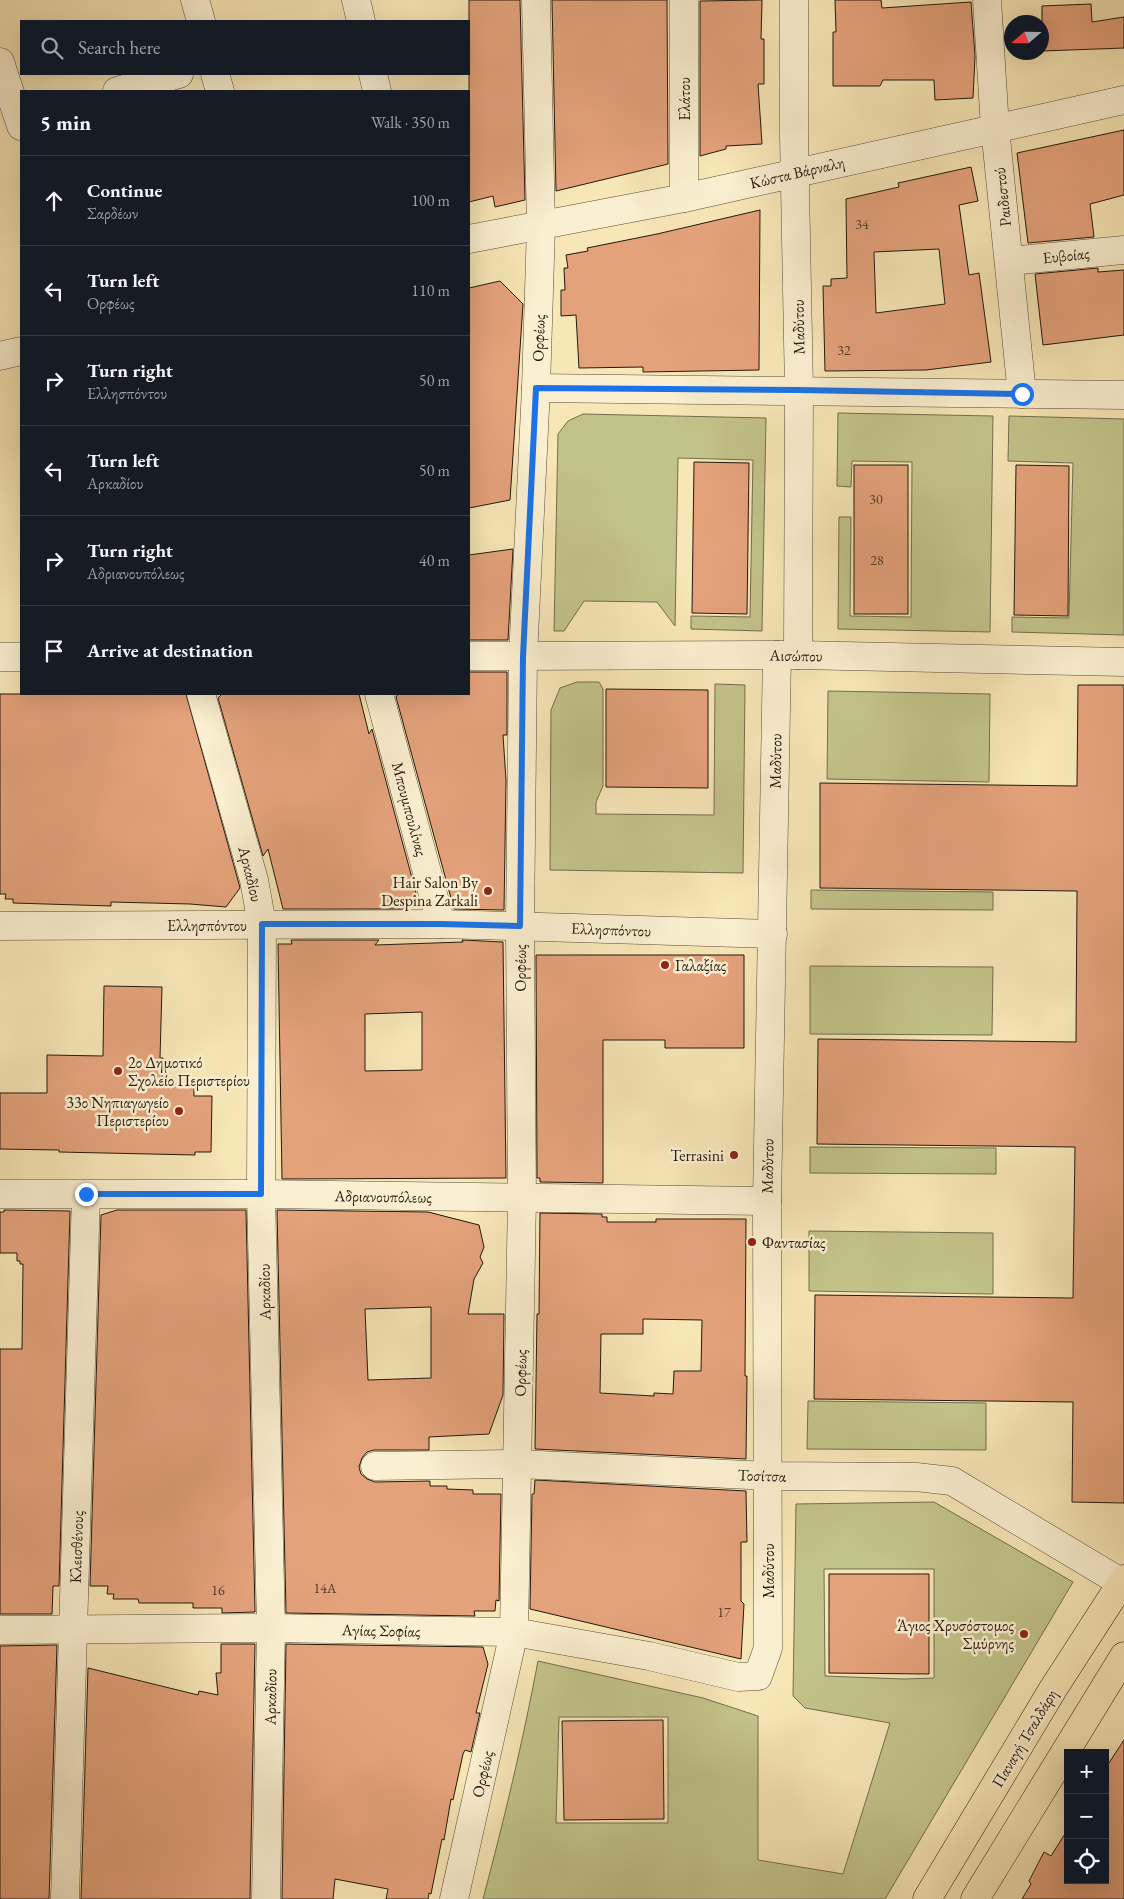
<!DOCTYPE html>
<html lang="en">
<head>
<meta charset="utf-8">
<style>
	:root { --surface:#171b24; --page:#20242c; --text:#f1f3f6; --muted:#9ea1a6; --line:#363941 }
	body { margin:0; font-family:"EB Garamond",serif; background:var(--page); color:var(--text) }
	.controls { position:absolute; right:15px; bottom:15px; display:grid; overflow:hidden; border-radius:0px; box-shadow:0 5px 20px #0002 }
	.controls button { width:45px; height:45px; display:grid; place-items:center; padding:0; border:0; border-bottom:1px solid var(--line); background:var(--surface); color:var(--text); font:25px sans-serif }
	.compass { position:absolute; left:1004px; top:15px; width:45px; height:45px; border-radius:50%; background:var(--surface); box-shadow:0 5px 20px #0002; rotate:250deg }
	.stop { position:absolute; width:15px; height:15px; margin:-11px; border:4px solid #1a73e8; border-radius:50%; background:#fff }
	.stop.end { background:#1a73e8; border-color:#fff; box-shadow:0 1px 5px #0008 }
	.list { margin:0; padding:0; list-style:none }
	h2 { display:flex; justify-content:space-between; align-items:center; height:65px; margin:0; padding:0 20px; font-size:21px }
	h2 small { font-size:16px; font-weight:400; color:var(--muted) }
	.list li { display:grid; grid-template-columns:32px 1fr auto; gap:15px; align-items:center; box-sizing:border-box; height:90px; padding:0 20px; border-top:1px solid var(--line) }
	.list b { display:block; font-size:19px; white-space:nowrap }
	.list p { margin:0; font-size:16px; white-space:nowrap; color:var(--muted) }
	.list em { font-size:16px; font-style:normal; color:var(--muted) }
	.icon { flex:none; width:28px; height:28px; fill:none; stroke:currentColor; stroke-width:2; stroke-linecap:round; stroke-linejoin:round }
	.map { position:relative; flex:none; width:1124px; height:1899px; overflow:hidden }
	.search { position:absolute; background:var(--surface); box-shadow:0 5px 20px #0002; left:20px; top:20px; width:450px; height:55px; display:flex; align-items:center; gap:12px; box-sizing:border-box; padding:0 18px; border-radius:0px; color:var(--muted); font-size:19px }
	.panel { position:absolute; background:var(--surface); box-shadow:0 5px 20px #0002; left:20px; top:90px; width:450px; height:605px; border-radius:0px }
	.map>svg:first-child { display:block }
</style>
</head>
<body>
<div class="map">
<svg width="1124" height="1899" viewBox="0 0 1124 1899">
	<rect width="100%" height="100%" fill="#f7e6b6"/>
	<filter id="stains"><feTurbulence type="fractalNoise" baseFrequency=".004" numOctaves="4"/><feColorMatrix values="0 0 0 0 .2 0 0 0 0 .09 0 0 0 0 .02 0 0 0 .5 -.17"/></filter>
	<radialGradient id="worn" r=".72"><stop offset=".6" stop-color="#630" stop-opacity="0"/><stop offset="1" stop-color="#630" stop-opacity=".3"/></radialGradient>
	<g fill="#c2c38a" stroke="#726e4c" fill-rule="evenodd">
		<path d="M838 413 993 416 990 632 838 629 839 517H851L850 616 911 617 912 462 852 461 851 487 837 486Z"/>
		<path d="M583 414 766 418 762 631 691 629V616L750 617 753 460 678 458 675 626 657 602 584 601 564 631H554L558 434 568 421Z"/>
		<path d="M1009 416 1124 419V635L1012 632V617L1069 618 1073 463 1008 461Z"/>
		<path d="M577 682H599L603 689V786L596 802V814L714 815 715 684 745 685 743 873 550 870 551 710 560 688Z"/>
		<path d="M828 691 990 694 989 782 827 779Z"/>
		<path d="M811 890 993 892V910L811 909Z"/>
		<path d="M810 966 993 967 992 1035 810 1034Z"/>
		<path d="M810 1147 996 1148V1174L810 1173Z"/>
		<path d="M809 1231 993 1233V1294L809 1291Z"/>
		<path d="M808 1401 986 1403V1450L807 1449Z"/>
		<path d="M934 1502 1073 1582 885 1899H483C504 1820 523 1741 538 1661L703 1698 758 1716V1860L843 1874 890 1723 805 1708 793 1696 796 1504ZM824 1569H934V1678L903 1679 825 1676ZM559 1717H668V1823H556Z"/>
	</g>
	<g fill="#e4a27b" stroke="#23180e" fill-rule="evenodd">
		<path d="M469 0H520L525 200 495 207 493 196 469 202Z"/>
		<path d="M552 0H667L668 164 556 191Z"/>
		<path d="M762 0 761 39H764V84H758L762 144 726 146V149L700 156V1Z"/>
		<path d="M835 0H881L882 8 971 2 975 56 973 98 935 100 934 80H883L880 86H833V32H836Z"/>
		<path d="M1091 4 1092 22 1124 17V48L1042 51V6Z"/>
		<path d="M1124 130V195L1090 204 1094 237 1028 243 1017 153Z"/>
		<path d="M971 167 978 201 959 205 969 275 979 273 991 362 926 370 825 371 823 286H831V279L847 278 846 199 899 187 898 183ZM939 249 945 304 876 313 874 252Z"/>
		<path d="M760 210 759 370 643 372V367L579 368 576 315 561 316V290H565L564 268H568L566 255 588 251 587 248 657 234Z"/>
		<path d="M1098 268V272L1124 270V335L1043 345 1035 274Z"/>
		<path d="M500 281 523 304 510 500 469 508V288Z"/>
		<path d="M694 462 749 463 747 614 692 613Z"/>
		<rect x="854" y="465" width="54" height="149"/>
		<path d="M1016 465 1069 466 1068 616 1014 615Z"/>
		<path d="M513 549 508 640H469V555Z"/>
		<path d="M469 672H507V735H503L506 780 504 910 454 909 396 697 398 694H469Z"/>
		<path d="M1078 685H1124V1503L1072 1502 1073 1402 814 1399 815 1295 1073 1298 1075 1147 817 1144 818 1039 1076 1042 1077 891 820 888V783L1077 786Z"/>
		<path d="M606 689 708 690V788L606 787Z"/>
		<path d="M0 694H186L239 884 240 888 226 907 190 904 111 902V906L13 903V899H5L6 894H0Z"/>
		<path d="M222 694H359L369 734 372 729 416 893 404 909H283L268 849 263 856 218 698Z"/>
		<path d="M291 940H379L375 945 463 942 462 940 503 942 506 1178 282 1179 278 944H292ZM422 1012V1070L365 1071V1014Z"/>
		<path d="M536 955H744V1048H665V1040H603V1183L540 1182V1178H537Z"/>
		<path d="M104 986 162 987 160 1058H163L162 1084 194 1085V1096H212L211 1152H195V1155L59 1152V1150L0 1149V1093H47V1055L103 1056Z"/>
		<path d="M4 1210 70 1211 59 1586H53L52 1614H0V1349H22L23 1264H20V1261H17V1253H0V1212H4Z"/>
		<path d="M117 1210H246L255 1612 222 1613V1608H193V1603H139L138 1599H113L114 1594H107L108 1586H90L101 1215Z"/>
		<path d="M277 1210 428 1212 479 1225 484 1247 480 1257 483 1263 474 1279 468 1314H504L503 1395 489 1434 429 1437V1450H374L367 1452 362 1458 359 1467 361 1474 367 1479 375 1482 430 1481V1486H447V1489L473 1490V1494H501L499 1601 496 1600 495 1611H474L475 1616 286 1613ZM431 1307V1378L368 1380 365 1309Z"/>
		<path d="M540 1213 602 1214V1217H607V1222H656V1219H746L745 1376H747L746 1459 535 1449 537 1314H539ZM643 1319 702 1320 701 1371H674L673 1394 654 1393V1396L600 1393 601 1334H643Z"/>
		<path d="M535 1480 746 1491 747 1542H741V1601L744 1604 741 1659 530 1609 532 1494H534Z"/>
		<path d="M829 1574H929V1674L829 1673Z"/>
		<path d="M221 1644H255L250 1899H81L88 1668 198 1695 199 1691 218 1695 216 1673H221Z"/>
		<path d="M286 1644 483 1647 488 1664 476 1713H480L471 1752 465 1750 463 1754 453 1800 451 1799 444 1840 442 1839 431 1894 429 1893 428 1899H386L388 1889 335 1879 333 1899H282Z"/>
		<path d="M57 1645 49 1899H0V1646Z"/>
		<path d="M663 1720 664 1819 564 1820 562 1721Z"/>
		<path d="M1124 1740V1899H1022L1031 1884 1029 1881 1044 1852 1051 1856 1068 1829V1880H1105V1769Z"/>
	</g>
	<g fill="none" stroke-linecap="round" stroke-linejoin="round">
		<g stroke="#584c38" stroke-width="29">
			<g id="minor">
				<path d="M195 0 201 21"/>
				<path d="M356 0 361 21"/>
				<path d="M684 0V198"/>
				<path d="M794 0V135L799 390 798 655"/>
				<path d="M987 0 995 128 1022 394"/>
				<path d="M0 62 21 126"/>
				<path d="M215 74 220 91"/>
				<path d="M373 74 377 91"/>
				<path d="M117 91 179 74"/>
				<path d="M469 239 684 198 1124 100"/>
				<path d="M1009 261 1124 250"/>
				<path d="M0 356 21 351"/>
				<path d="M536 388 1124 395"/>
				<path d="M469 656 798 655 1124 662"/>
				<path d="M0 657H21"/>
				<path d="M201 694 254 880 262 924 261 1194 271 1628 266 1899"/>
				<path d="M379 694 441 924"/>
				<path d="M0 926 441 924 773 934"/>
				<path d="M0 1194H261L767 1201"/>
				<path d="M375 1466 518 1464 768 1476 916 1477 952 1481 1122 1583"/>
				<path d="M0 1630 271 1628 514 1632 649 1656 738 1677 758 1676 768 1648 767 1201 777 655"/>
				<path d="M65 1899 86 1195"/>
				<path d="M454 1899 514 1632 522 1198 520 926 523 657 536 388 541 226 536 0"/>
			</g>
		</g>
		<g stroke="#23180e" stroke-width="29">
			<g id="major">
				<path d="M927 1899 1053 1689 1124 1579"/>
				<path d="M975 1899 1124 1656"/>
			</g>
		</g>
		<use href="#minor" stroke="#faefd0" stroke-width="28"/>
		<use href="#major" stroke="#f7e6b6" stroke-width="28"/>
	</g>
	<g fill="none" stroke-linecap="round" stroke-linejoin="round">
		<path stroke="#1a73e8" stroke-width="6" d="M86 1194H261L262 924H441L520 926 523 657 536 388 799 390 1022 394"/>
	</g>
	<g fill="#8f2418" stroke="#faefd0" stroke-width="2">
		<circle cx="488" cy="891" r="5"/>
		<circle cx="665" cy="965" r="5"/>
		<circle cx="118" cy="1071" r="5"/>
		<circle cx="179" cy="1111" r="5"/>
		<circle cx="734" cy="1155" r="5"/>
		<circle cx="752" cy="1242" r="5"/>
		<circle cx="1024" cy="1634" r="5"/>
	</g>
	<g text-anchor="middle" stroke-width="5" stroke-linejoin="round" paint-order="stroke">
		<g font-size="14" fill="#533a29">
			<text x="862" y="229">34</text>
			<text x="844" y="355">32</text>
			<text x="876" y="504">30</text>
			<text x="877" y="565">28</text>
			<text x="325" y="1593">14A</text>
			<text x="218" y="1595">16</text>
			<text x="724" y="1617">17</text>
		</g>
		<g font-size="16" fill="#23180e" stroke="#faefd0">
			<text transform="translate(684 99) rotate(-90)" y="6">Ελάτου</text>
			<text transform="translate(797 172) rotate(-13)" y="6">Κώστα Βάρναλη</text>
			<text transform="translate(1002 197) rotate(-96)" y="6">Ραιδεστού</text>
			<text transform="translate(1066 255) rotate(-6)" y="6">Ευβοίας</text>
			<text transform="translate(798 327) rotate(-91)" y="6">Μαδύτου</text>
			<text transform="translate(538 338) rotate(-88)" y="6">Ορφέως</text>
			<text transform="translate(796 655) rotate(1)" y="6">Αισώπου</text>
			<text transform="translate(775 761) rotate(-89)" y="6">Μαδύτου</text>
			<text transform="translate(410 809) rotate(75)" y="6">Μπουμπουλίνας</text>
			<text transform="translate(251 874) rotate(76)" y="6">Αρκαδίου</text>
			<text x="207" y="931">Ελλησπόντου</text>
			<text transform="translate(611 929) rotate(2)" y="6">Ελλησπόντου</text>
			<text transform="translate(520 968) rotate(-90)" y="6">Ορφέως</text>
			<text transform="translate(767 1166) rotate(-89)" y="6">Μαδύτου</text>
			<text transform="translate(383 1196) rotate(1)" y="6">Αδριανουπόλεως</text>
			<text transform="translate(264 1292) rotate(-91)" y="6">Αρκαδίου</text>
			<text transform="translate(520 1373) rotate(-89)" y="6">Ορφέως</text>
			<text transform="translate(762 1475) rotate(2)" y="6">Τοσίτσα</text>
			<text transform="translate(76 1547) rotate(-88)" y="6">Κλεισθένους</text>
			<text transform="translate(768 1571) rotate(-90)" y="6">Μαδύτου</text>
			<text transform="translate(381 1630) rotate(1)" y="6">Αγίας Σοφίας</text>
			<text transform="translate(270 1697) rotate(-89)" y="6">Αρκαδίου</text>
			<text transform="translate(1024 1738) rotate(-59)" y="6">Παναγή Τσαλδάρη</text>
			<text transform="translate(482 1774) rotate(-77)" y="6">Ορφέως</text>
		</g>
		<g font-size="16" fill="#23180e" stroke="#faefd0" text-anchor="end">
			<text x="478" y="888">Hair Salon By<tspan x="478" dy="18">Despina Zarkali</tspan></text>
			<text x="675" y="971" text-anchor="start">Γαλαξίας</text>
			<text x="128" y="1068" text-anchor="start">2ο Δημοτικό<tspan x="128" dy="18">Σχολείο Περιστερίου</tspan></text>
			<text x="169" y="1108">33ο Νηπιαγωγείο<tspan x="169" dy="18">Περιστερίου</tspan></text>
			<text x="724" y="1161">Terrasini</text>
			<text x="762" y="1248" text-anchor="start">Φαντασίας</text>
			<text x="1014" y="1631">Άγιος Χρυσόστομος<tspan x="1014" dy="18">Σμύρνης</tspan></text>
		</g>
	</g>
	<rect width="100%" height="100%" filter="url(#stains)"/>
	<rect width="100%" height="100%" fill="url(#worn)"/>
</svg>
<div class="controls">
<button>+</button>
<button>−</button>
<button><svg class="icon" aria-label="locate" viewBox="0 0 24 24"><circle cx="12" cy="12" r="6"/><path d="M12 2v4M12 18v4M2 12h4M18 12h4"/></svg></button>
</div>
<svg class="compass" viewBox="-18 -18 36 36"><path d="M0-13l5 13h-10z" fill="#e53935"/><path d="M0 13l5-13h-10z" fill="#9ea1a6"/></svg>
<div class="stop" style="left:1022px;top:394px"></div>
<div class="stop end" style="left:86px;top:1194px"></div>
<div class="search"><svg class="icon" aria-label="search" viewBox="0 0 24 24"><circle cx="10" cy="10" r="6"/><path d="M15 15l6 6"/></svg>Search here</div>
<section class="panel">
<h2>5 min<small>Walk · 350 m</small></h2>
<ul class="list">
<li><svg class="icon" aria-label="ahead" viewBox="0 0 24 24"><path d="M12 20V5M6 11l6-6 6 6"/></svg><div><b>Continue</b><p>Σαρδέων</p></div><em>100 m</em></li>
<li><svg class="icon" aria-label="left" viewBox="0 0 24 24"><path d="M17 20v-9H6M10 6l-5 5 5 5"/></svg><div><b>Turn left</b><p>Ορφέως</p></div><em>110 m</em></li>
<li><svg class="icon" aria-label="right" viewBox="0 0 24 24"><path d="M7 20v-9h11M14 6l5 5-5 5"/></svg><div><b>Turn right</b><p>Ελλησπόντου</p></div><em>50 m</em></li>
<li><svg class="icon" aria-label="left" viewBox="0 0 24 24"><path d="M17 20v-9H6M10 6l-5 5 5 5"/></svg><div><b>Turn left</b><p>Αρκαδίου</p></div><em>50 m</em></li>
<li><svg class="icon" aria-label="right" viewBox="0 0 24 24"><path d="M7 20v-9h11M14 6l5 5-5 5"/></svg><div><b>Turn right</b><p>Αδριανουπόλεως</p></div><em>40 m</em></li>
<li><svg class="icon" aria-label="arrive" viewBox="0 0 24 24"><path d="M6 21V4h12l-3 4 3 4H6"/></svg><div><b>Arrive at destination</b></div></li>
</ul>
</section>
</div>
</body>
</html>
